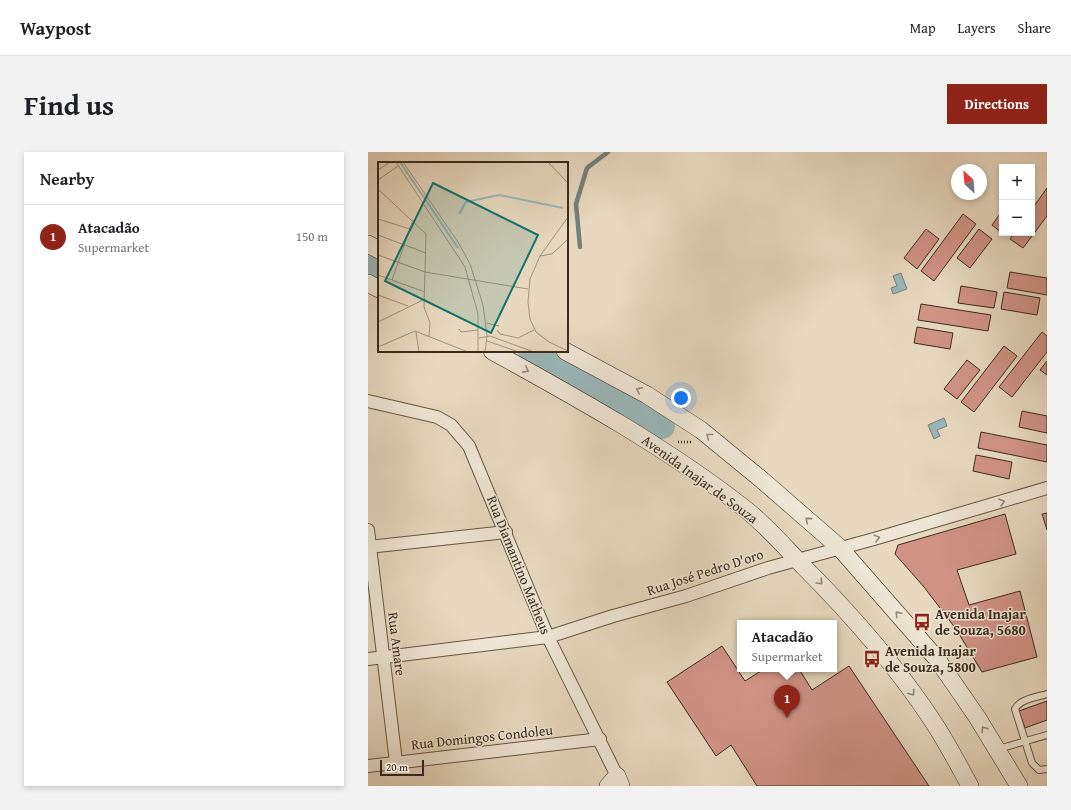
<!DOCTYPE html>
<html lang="en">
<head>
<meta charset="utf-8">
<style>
	:root { --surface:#fff; --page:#f2f2f2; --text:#202124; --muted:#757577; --line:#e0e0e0; --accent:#8f2418 }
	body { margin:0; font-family:"Gentium Book Plus",serif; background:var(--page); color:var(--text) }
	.controls { position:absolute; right:12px; top:12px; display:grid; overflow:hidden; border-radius:0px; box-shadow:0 2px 6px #0003 }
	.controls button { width:36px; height:36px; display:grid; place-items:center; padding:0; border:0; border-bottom:1px solid var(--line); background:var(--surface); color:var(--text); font:20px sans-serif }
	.compass { position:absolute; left:583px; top:12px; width:36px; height:36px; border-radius:50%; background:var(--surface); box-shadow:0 2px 6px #0003; rotate:334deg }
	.scale { position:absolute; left:12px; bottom:10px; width:44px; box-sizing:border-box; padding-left:4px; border:2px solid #3c2b1d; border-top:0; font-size:11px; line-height:14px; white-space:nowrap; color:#3c2b1d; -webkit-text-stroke:3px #efe6d5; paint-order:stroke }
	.you { position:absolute; left:313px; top:246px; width:14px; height:14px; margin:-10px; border:3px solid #fff; border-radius:50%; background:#1a73e8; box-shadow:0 0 0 6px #1a73e833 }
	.badge { display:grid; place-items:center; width:26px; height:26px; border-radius:50%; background:var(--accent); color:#fff; font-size:13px; font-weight:700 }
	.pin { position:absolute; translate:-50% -33px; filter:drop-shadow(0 1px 2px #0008) }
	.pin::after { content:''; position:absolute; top:21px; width:14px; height:12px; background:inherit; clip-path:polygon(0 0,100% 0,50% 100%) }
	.popup { position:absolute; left:369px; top:468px; width:100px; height:52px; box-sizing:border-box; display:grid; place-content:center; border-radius:0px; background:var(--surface); filter:drop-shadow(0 1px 3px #0005); font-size:13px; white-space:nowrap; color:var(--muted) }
	.popup b { font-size:15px; color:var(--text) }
	.popup::after { content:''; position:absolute; left:50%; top:100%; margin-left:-8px; border:8px solid transparent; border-top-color:var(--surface) }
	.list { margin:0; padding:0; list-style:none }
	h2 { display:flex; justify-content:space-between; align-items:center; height:52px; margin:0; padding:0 16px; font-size:17px }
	h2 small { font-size:13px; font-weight:400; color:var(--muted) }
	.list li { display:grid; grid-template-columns:26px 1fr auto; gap:12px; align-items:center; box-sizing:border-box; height:64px; padding:0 16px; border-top:1px solid var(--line) }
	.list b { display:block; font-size:15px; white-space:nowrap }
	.list p { margin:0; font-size:13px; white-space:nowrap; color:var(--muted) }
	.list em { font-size:13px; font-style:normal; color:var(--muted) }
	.map { position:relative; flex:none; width:679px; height:634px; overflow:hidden; border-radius:0px }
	header { display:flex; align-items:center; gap:24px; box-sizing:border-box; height:56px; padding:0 20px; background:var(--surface); border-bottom:1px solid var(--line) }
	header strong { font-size:19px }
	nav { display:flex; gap:22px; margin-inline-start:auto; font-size:14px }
	.intro { display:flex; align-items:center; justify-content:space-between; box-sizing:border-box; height:96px; padding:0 24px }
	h1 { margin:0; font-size:28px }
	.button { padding:10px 18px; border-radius:0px; background:var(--accent); color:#fff; font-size:14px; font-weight:700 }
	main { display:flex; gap:24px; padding:0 24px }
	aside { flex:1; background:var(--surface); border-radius:0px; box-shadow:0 2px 6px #0003 }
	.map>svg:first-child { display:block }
</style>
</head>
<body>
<header>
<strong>Waypost</strong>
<nav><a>Map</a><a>Layers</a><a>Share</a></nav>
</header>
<div class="intro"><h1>Find us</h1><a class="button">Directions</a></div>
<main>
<aside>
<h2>Nearby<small></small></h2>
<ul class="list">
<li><span class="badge">1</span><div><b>Atacadão</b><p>Supermarket</p></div><em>150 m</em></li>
</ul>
</aside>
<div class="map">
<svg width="679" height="634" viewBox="0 0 679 634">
	<rect width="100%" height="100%" fill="#e7d8bf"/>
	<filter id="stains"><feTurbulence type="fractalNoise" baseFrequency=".005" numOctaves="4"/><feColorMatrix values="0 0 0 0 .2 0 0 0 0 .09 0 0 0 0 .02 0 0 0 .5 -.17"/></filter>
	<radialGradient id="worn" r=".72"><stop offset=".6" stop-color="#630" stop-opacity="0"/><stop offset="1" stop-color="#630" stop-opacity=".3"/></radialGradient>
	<g fill="#9ab8ba" stroke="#74807b">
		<path d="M533 121 539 137 525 142 523 136 529 134 525 124Z"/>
		<path d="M576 266 579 274 569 278 572 284 566 287 560 273Z"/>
	</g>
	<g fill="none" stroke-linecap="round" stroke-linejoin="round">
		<path stroke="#74807b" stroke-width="4.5" d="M212 95 208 52 219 16 240 0"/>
		<g stroke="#9ab8ba" stroke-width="26">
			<path d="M0 111 11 117"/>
			<path d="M163 199 241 242 294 274"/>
		</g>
	</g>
	<g fill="#d09386" stroke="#3c2b1d">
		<path d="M679 36V64L655 96 642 87 646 81H664V57Z"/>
		<path d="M634 59V81L624 73Z"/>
		<path d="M595 62 608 72 566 129 553 119Z"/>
		<path d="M558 77 571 87 549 117 536 106Z"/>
		<path d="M611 77 624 87 602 116 589 106Z"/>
		<path d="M642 120 679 126V143L639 136Z"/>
		<path d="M593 134 629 140 626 156 590 151Z"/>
		<path d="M636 140 672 146 669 163 633 157Z"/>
		<path d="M553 152 623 163 620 179 550 168Z"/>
		<path d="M549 175 585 181 582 197 546 191Z"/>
		<path d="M674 180 679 184V200L644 245 631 235Z"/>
		<path d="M636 194 649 204 606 260 593 250Z"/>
		<path d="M599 208 612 218 589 247 576 237Z"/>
		<path d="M679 209V223L672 218Z"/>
		<path d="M654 259 679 264V281L651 275Z"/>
		<path d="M613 280 679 293V310L610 296Z"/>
		<path d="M608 303 644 310 641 327 605 319Z"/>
		<path d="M679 361V378L674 362Z"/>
		<path d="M637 362 648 402 589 418 601 453 652 439 669 505 614 520 588 477 556 435 527 402 530 393Z"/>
		<path d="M354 494 377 529 396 517H431L444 538 481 514 561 634H389L363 593 348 604 299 530Z"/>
		<path d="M679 549V568L657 576 651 559Z"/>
	</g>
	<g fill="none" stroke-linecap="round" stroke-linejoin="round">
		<g stroke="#675646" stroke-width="8">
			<g id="lane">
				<path d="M679 542C669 545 652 547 647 557L664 611 671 618 679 617"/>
				<path d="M630 597 679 583"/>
			</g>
		</g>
		<g stroke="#675646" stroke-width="14">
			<g id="street">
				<path d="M0 249 69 265 83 273 101 294 180 485 249 624"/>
				<path d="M0 378 28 610"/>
				<path d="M0 395 138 380"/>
				<path d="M0 507 180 485 245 464 318 444 400 416 506 387 679 336"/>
				<path d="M0 614 232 587"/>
			</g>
		</g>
		<g stroke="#3c2b1d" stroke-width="18">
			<g id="secondary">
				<path d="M0 92 11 98"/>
				<path d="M0 131 11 137"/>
				<path d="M124 199C211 247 298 295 376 356 398 373 416 394 435 414 482 461 527 512 564 568 578 589 590 612 602 634"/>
				<path d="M197 199 279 243 333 278 394 328 471 395 569 507 609 565 651 634"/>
				<path d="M240 634 249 624 253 634"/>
			</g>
		</g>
		<path stroke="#3c2b1d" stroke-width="2.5" stroke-dasharray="1 2" stroke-linecap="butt" d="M310 290H323"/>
		<use href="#lane" stroke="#efe6d5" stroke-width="6"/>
		<use href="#street" stroke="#efe6d5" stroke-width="12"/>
		<use href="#secondary" stroke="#efe6d5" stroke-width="17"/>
	</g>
	<defs><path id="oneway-chevron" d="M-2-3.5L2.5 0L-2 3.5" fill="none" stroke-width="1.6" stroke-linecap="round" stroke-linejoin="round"/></defs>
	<g stroke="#968879">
		<use href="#oneway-chevron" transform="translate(158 218) rotate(29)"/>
		<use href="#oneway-chevron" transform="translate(271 238) rotate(-153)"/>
		<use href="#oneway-chevron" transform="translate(341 284) rotate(-141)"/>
		<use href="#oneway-chevron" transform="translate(634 350) rotate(-16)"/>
		<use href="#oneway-chevron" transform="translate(440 368) rotate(-139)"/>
		<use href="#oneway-chevron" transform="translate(509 386) rotate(-15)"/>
		<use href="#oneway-chevron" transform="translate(452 430) rotate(46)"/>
		<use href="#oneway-chevron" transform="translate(530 462) rotate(-131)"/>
		<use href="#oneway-chevron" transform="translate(544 541) rotate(55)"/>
		<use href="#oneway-chevron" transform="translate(616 577) rotate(-122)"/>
	</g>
	<defs>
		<g id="bus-bare" transform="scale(1.38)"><path d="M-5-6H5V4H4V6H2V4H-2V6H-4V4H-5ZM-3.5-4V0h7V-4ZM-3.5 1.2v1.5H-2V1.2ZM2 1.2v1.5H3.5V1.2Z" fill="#8f2418" stroke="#efe6d5" stroke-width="2.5" paint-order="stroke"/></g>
	</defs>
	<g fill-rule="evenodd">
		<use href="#bus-bare" x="554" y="470"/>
		<use href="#bus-bare" x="504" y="507"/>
	</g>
	<g text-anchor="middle" stroke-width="3" stroke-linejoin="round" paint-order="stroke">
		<g font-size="14" fill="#3c2b1d" stroke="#efe6d5">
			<text transform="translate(332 327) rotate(36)" y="5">Avenida Inajar de Souza</text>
			<text transform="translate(151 413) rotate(68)" y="5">Rua Diamantino Matheus</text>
			<text transform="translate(337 420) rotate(-18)" y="5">Rua José Pedro D'oro</text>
			<text transform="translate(29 492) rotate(83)" y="5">Rua Amare</text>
			<text transform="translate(114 585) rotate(-6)" y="5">Rua Domingos Condoleu</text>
		</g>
		<g font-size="14" font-weight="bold" fill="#3c2b1d" stroke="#efe6d5" text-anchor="start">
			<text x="567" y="467">Avenida Inajar<tspan x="567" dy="16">de Souza, 5680</tspan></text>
			<text x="517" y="504">Avenida Inajar<tspan x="517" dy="16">de Souza, 5800</tspan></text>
		</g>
	</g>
	<g transform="translate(10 10)">
		<rect width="190" height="190" fill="#e7d8bf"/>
		<path fill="none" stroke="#9ab8ba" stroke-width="2" d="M22 0 80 86M81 52 88 40 121 33 185 46"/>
		<path fill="none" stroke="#a3937e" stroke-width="1" d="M18 0 87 105 100 152V190M25 0 80 80 92 102 105 143 109 174 107 190M170 0 190 21M0 8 12 0M0 18 20 4M0 27 48 72 46 145 52 161 51 174M190 55 162 94 152 117 150 140 152 157 158 170 171 180 190 189M0 57 32 67M0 73 48 91M0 93 47 110 150 127M162 94 174 92 190 77M0 113 47 130M14 118 35 58M0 133 30 144M0 160 47 137M108 161 121 164M81 167 83 170 100 168M119 168 122 172 140 176 156 168M38 170 41 190M101 176 112 174 156 190M109 179 141 190M0 185 37 169 90 190"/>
		<path fill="#0f766e" fill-opacity="0.15" stroke="#0f766e" stroke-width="2" d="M55 21 160 73 113 171 7 119Z"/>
		<rect width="190" height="190" fill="none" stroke="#3c2b1d" stroke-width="2"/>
	</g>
	<rect width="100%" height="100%" filter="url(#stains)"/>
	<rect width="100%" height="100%" fill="url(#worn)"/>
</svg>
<div class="controls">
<button>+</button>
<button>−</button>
</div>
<svg class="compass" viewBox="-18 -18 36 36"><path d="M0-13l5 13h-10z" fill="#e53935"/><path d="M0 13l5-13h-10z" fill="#757577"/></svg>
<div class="scale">20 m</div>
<div class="you"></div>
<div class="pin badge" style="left:419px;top:566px">1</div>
<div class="popup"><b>Atacadão</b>Supermarket</div>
</div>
</main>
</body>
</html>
